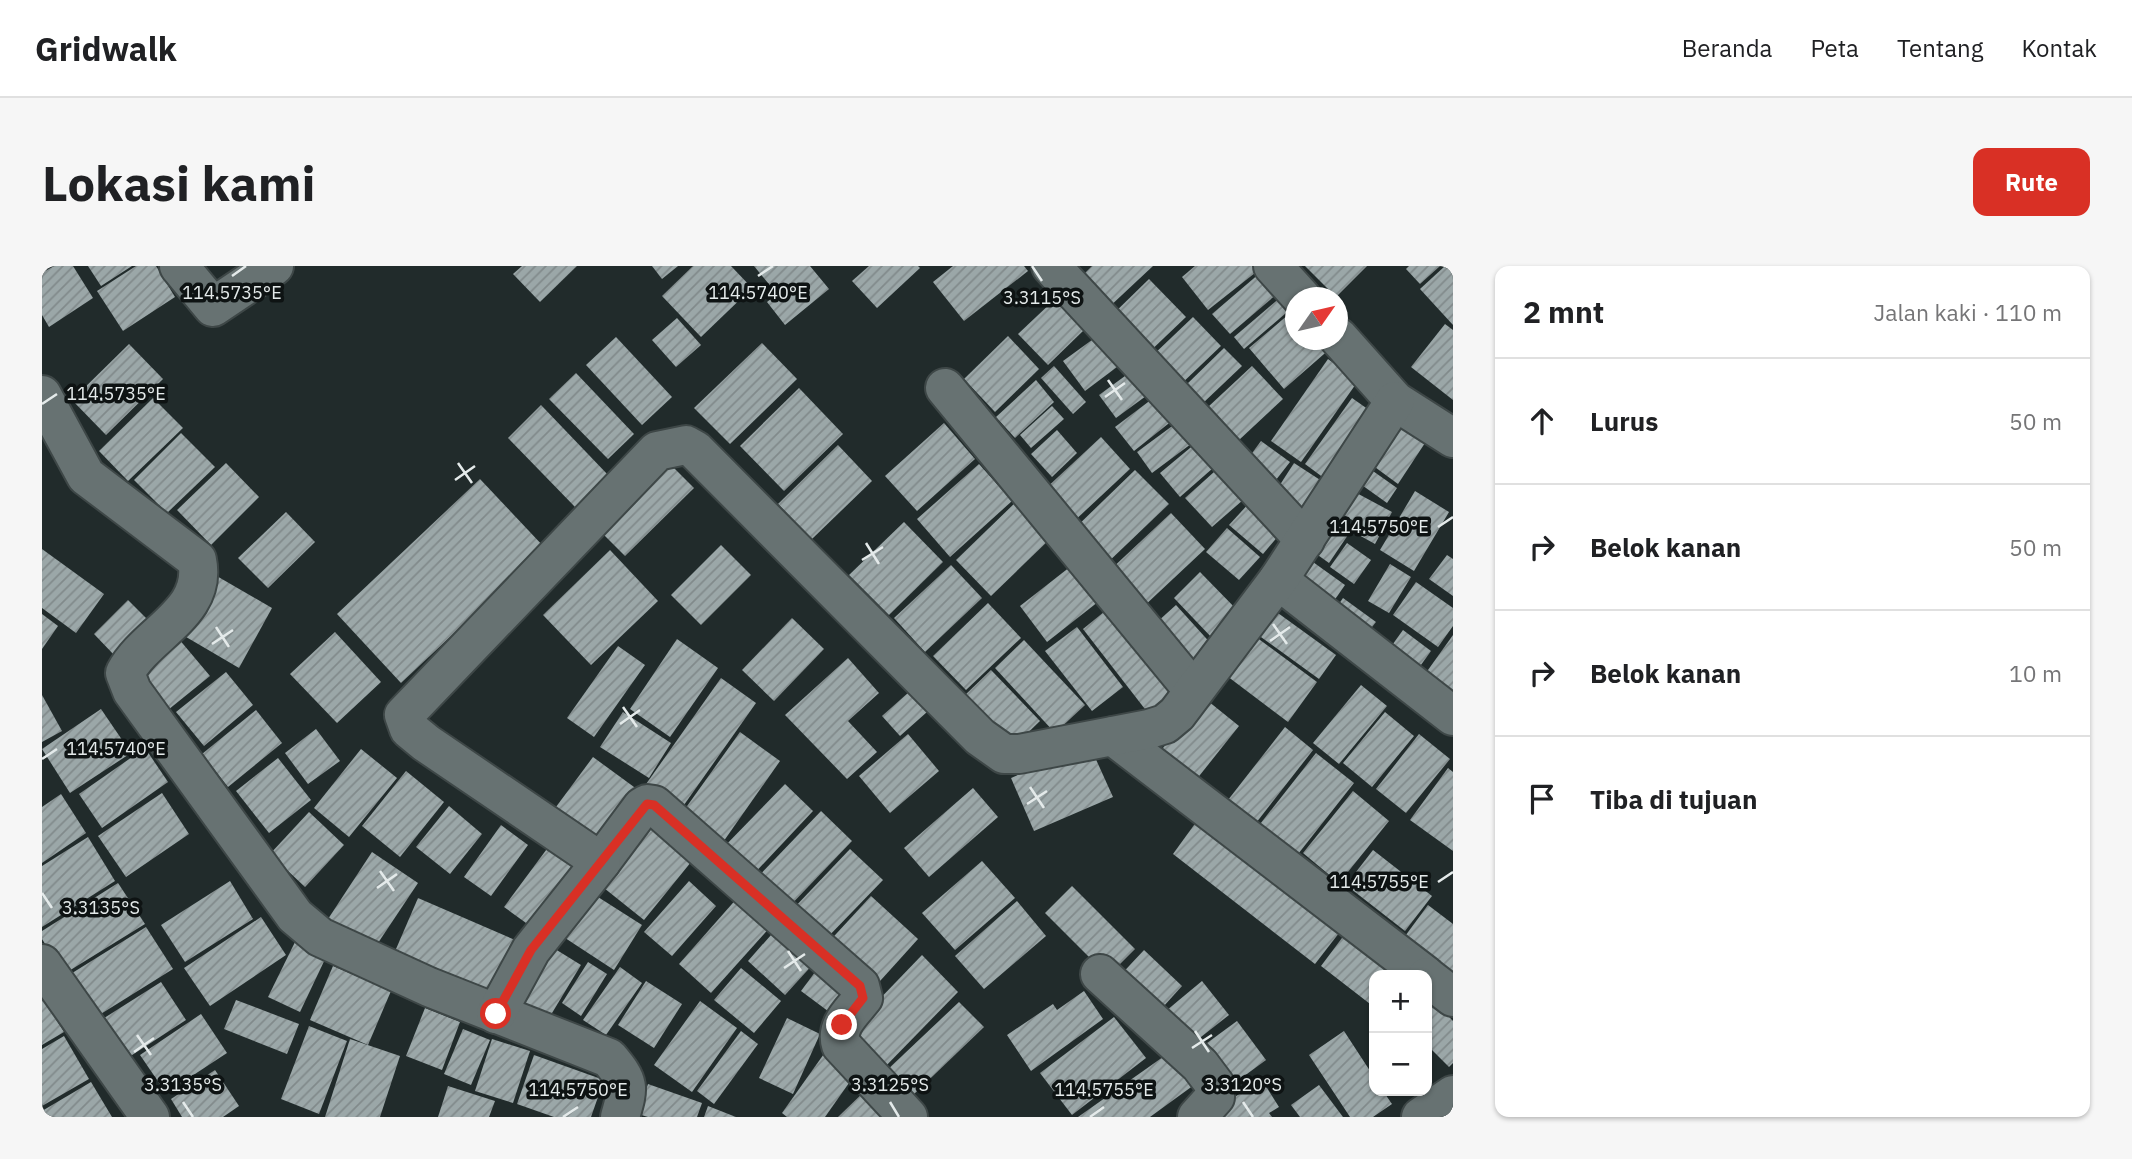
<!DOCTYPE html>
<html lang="id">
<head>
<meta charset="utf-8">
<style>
	:root { --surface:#fff; --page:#f6f6f6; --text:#202124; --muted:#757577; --line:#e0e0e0; --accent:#d93025 }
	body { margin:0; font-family:"IBM Plex Sans",sans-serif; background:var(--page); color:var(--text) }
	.controls { position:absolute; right:21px; bottom:21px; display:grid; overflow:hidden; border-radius:14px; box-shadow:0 2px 5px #0004 }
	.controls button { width:63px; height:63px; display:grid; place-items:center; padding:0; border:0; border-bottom:2px solid var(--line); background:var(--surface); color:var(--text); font:35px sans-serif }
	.compass { position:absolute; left:1243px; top:21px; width:63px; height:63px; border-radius:50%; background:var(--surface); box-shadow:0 2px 5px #0004; rotate:56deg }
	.stop { position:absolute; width:21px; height:21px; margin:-16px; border:5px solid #d93025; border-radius:50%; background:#fff }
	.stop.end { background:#d93025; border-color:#fff; box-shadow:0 2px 7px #0008 }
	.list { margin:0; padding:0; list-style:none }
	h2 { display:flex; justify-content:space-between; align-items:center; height:91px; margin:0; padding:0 28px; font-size:30px }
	h2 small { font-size:23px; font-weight:400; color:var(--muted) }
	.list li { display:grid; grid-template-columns:46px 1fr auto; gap:21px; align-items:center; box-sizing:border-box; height:126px; padding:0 28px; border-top:2px solid var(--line) }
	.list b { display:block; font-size:26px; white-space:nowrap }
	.list em { font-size:23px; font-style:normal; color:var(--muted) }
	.icon { flex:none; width:38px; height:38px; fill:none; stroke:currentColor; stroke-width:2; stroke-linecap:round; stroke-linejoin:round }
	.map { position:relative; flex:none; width:1411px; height:851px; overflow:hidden; border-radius:14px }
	header { display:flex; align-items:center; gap:42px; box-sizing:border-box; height:98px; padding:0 35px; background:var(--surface); border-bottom:2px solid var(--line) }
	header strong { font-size:33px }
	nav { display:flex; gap:38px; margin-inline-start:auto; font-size:24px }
	.intro { display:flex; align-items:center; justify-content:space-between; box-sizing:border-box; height:168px; padding:0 42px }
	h1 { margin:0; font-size:49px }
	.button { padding:18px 32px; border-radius:14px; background:var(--accent); color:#fff; font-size:24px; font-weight:700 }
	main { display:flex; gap:42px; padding:0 42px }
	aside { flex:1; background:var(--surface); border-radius:14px; box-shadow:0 2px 5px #0004 }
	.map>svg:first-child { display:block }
</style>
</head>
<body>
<header>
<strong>Gridwalk</strong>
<nav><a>Beranda</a><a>Peta</a><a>Tentang</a><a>Kontak</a></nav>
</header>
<div class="intro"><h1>Lokasi kami</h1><a class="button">Rute</a></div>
<main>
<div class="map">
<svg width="1411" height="851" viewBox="0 0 1411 851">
	<defs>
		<pattern id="building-hatch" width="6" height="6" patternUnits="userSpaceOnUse" patternTransform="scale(1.75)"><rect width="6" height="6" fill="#9ba7a8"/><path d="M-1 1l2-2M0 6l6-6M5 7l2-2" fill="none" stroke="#818a8b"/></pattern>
	</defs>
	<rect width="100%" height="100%" fill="#212b2b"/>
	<g fill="url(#building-hatch)">
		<path d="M12 0H31L51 32 7 61 0 49V7Z"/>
		<path d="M46 0H90L59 20Z"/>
		<path d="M94 0H114L133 31 81 65 55 25Z"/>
		<path d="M480 0H535L498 36 471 8Z"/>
		<path d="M610 0H636L620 13Z"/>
		<path d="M651 0H689L710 22 659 71 620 30Z"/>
		<path d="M712 0H768L787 23 743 59 725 36 735 28Z"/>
		<path d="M827 0H876L878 2 835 42 810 15Z"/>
		<path d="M911 0H982L986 5 922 55 891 16Z"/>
		<path d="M1050 0H1111L1065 43 1037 13Z"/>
		<path d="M1153 0H1216L1218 3 1166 44 1140 11Z"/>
		<path d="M1263 0H1325L1294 31Z"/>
		<path d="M1367 0H1398L1378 18 1364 3Z"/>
		<path d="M1403 0H1411V59L1378 23Z"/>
		<path d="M1218 7 1236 27 1188 68 1170 48Z"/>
		<path d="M1107 13 1144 51 1101 92 1065 54Z"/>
		<path d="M1240 30 1250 42 1202 83 1192 71Z"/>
		<path d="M1012 34 1042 64 1006 99 976 68Z"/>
		<path d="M1254 42V74H1284L1290 81 1242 123 1207 82Z"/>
		<path d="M1151 51 1179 80 1136 121 1108 92Z"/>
		<path d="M635 52 659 79 634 101 610 74Z"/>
		<path d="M1403 58 1411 64V134L1369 101Z"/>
		<path d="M1065 63 1087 92 1043 125 1021 95Z"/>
		<path d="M966 70 997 103 953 146 922 113Z"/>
		<path d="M574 71 630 131 600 159 544 99Z"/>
		<path d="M720 77 755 113 688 178 652 142Z"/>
		<path d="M87 78 121 113 64 169 30 134Z"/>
		<path d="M1182 82 1200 100 1160 138 1143 120Z"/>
		<path d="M1286 93 1316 115 1259 196 1229 175Z"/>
		<path d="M1098 99 1115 122 1074 152 1057 129Z"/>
		<path d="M1012 100 1044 136 1031 148 999 112Z"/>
		<path d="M1210 100 1241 133 1197 174 1166 141Z"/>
		<path d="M534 107 592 168 566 193 507 133Z"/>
		<path d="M994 114 1012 136 973 172 954 151Z"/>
		<path d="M757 122 801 168 742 225 698 180Z"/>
		<path d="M1118 127 1136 150 1092 185 1073 161Z"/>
		<path d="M111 132 141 162 86 215 57 185Z"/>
		<path d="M1310 132 1337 151 1290 218 1263 198Z"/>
		<path d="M499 139 567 210 534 242 466 172Z"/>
		<path d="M1010 140 1022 153 989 182 978 169Z"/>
		<path d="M1137 155 1153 175 1110 207 1095 186Z"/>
		<path d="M1353 156 1383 177 1356 218 1326 196Z"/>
		<path d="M902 157 933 193 875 245 843 210Z"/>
		<path d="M1015 164 1035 187 1010 211 989 188Z"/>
		<path d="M139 167 173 201 125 247 92 214Z"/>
		<path d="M1059 171 1088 203 1029 258 1000 226Z"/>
		<path d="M1160 172 1179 195 1138 231 1118 207Z"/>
		<path d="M1219 175 1248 196 1230 219 1202 198Z"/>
		<path d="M796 179 830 215 770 273 736 238Z"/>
		<path d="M623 193 652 222 583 290 554 261Z"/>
		<path d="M184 197 217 231 169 279 135 244Z"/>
		<path d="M1182 197 1209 227 1170 261 1143 232Z"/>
		<path d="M1252 197 1289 221 1271 249 1234 225Z"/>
		<path d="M937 198 970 235 908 291 875 253Z"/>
		<path d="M1321 198 1355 222 1345 237 1310 212Z"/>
		<path d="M1093 204 1127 238 1062 300 1029 266Z"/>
		<path d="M438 213 503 282 359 417 295 348Z"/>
		<path d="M1309 224 1350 246 1333 278 1315 268 1320 260 1297 246Z"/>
		<path d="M1373 225 1407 246 1372 305 1338 284Z"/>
		<path d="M976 234 1010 271 949 330 914 294Z"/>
		<path d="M1209 235 1242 263 1221 288 1187 259Z"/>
		<path d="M244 246 273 276 226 322 196 292Z"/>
		<path d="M1129 247 1163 283 1100 342 1066 306Z"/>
		<path d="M862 256 901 296 847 349 807 309Z"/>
		<path d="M1295 256 1308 266 1287 297 1273 287Z"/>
		<path d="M1185 262 1218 291 1197 314 1164 286Z"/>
		<path d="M1305 277 1329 294 1312 318 1288 301Z"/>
		<path d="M679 279 709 309 659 359 629 329Z"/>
		<path d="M0 283 62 328 34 367 0 342Z"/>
		<path d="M568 284 616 335 549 399 501 349Z"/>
		<path d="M1405 289 1411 293V330L1387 313Z"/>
		<path d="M1264 291 1303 319 1287 342 1247 313Z"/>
		<path d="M1033 297 1061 332 1005 376 978 340Z"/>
		<path d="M1348 298 1369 311 1347 347 1326 335Z"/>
		<path d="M909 299 940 332 883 386 852 352Z"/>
		<path d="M1158 306 1199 348 1172 374 1132 332Z"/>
		<path d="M173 309 230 342 197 402 139 368Z"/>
		<path d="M1374 316 1411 342V360L1396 381 1351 349Z"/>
		<path d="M1301 332 1334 356 1322 371 1290 348Z"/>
		<path d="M86 334 109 357 74 391 52 368Z"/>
		<path d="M946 337 979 372 924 424 891 390Z"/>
		<path d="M1073 337 1138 421 1106 447 1041 363Z"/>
		<path d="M1134 339 1172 381 1144 407 1105 365Z"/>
		<path d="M1229 342 1294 389 1277 413 1212 366Z"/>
		<path d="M0 348 16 360 0 383Z"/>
		<path d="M750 352 782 383 732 435 700 404Z"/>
		<path d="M1035 361 1081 421 1050 445 1003 385Z"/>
		<path d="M1361 364 1389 385 1371 410 1343 389Z"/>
		<path d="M293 366 339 416 295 457 248 408Z"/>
		<path d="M1411 369V436L1381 411Z"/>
		<path d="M1214 371 1275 416 1246 456 1185 410Z"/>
		<path d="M136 372 168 410 121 448 91 410Z"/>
		<path d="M635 373 676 402 628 471 588 443Z"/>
		<path d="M982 374 1043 439 1013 467 953 402Z"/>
		<path d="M576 380 603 399 552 471 525 452Z"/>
		<path d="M806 392 837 427 806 455 835 486 805 513 743 449Z"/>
		<path d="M949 404 998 455 970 482 921 431Z"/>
		<path d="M184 406 211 439 162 480 134 446Z"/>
		<path d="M679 412 714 437 637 546 602 521Z"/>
		<path d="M1319 419 1345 440 1297 498 1271 477Z"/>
		<path d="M867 426 885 446 858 470 840 450Z"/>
		<path d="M0 429 20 465 0 476Z"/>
		<path d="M1161 431 1197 460 1146 524 1110 496Z"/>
		<path d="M59 443 89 487 28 527 0 483Z"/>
		<path d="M214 444 240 477 186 521 160 488Z"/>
		<path d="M581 446 629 477 607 512 558 481Z"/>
		<path d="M1343 446 1372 470 1330 521 1301 497Z"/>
		<path d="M1243 461 1271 484 1214 557 1186 534Z"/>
		<path d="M274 463 298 495 266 518 243 487Z"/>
		<path d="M698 466 738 495 679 579 638 550Z"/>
		<path d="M866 468 897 505 848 547 817 510Z"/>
		<path d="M1377 468 1408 493 1364 547 1334 523Z"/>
		<path d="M1047 478 1071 531 992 565 969 512Z"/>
		<path d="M103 482 126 516 60 562 37 528Z"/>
		<path d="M319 483 355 512 307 571 272 542Z"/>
		<path d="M1274 487 1312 517 1249 597 1211 567Z"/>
		<path d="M551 491 603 529 562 583 511 545Z"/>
		<path d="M236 492 269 534 227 567 194 525Z"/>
		<path d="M1406 502 1411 506V585L1368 554Z"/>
		<path d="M364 505 402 536 358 591 320 560Z"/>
		<path d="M743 518 771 545 708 612 679 584Z"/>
		<path d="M931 522 956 551 887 611 862 582Z"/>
		<path d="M1311 525 1347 555 1297 617 1261 587Z"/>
		<path d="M120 527 147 568 84 611 56 570Z"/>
		<path d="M19 528 44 567 0 597V541Z"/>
		<path d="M407 540 440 568 408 608 374 581Z"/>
		<path d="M608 545 658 585 602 654 552 614Z"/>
		<path d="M779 545 810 575 742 646 711 616Z"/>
		<path d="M267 546 302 579 263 621 228 588Z"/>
		<path d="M1160 548 1304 658 1273 698 1131 588Z"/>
		<path d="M459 559 486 579 449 630 422 611Z"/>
		<path d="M46 571 73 615 0 661V600Z"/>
		<path d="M513 572 549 598 498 667 462 641Z"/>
		<path d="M808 583 841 614 782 675 750 644Z"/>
		<path d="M1331 584 1390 630 1363 665 1304 619Z"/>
		<path d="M330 586 376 617 332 683 286 653Z"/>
		<path d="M940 595 973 632 913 684 880 647Z"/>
		<path d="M188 615 211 653 143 696 119 659Z"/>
		<path d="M647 615 674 640 630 690 602 666Z"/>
		<path d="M76 617 103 658 22 708 0 673V665Z"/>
		<path d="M1030 620 1093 683 1066 710 1003 647Z"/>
		<path d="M545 624 600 659 572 704 517 668Z"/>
		<path d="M697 630 730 659 669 727 637 698Z"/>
		<path d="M829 630 876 673 830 724 783 680Z"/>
		<path d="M376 632 480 677 455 736 351 690Z"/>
		<path d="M975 635 1004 670 942 723 913 690Z"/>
		<path d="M1386 639 1411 658V716L1358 677Z"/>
		<path d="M219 651 244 689 168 740 142 702Z"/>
		<path d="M1309 660 1365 709H1332V741L1279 700Z"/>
		<path d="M104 661 131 703 54 751 27 709Z"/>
		<path d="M736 661 774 695 743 729 706 695Z"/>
		<path d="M254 674 285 689 258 746 226 731Z"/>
		<path d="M505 678 539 699 507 752 472 731Z"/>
		<path d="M1102 684 1140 720 1112 751 1073 715Z"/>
		<path d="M880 689 916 726 839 805 803 769Z"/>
		<path d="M546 696 565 708 539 750 520 737Z"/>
		<path d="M779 698 818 727 798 754 759 725Z"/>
		<path d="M291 700 349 725 326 779 268 754Z"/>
		<path d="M578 701 600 717 564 769 541 754Z"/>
		<path d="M699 702 739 735 712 767 672 734Z"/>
		<path d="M604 715 640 738 612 782 576 759Z"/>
		<path d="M1160 715 1187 749 1145 782 1119 749Z"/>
		<path d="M119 716 144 754 84 793 59 754Z"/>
		<path d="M1042 725 1061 753 989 805 965 769 1011 738 1015 744Z"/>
		<path d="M0 731 22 766 0 779Z"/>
		<path d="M1388 731 1411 755V797L1407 801 1385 779V734Z"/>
		<path d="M194 734 257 758 245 788 182 763Z"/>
		<path d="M658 735 695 762 650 826 612 799Z"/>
		<path d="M917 736 942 761 868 832 843 806Z"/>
		<path d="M383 742 418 756 400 804 364 790Z"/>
		<path d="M159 748 185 787 124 827 98 789Z"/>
		<path d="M1072 751 1104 792 1030 849 998 807Z"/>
		<path d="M745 752 778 768 751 828 717 812Z"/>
		<path d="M1195 755 1224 794 1194 816 1165 777Z"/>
		<path d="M267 760 305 775 277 848 239 833Z"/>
		<path d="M421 763 448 774 429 819 402 808Z"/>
		<path d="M699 765 716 778 672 838 655 825Z"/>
		<path d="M1302 765 1332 811V825H1341L1350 838 1331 851H1308L1267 789Z"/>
		<path d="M22 770 47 813 0 840V783Z"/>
		<path d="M308 773 358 790 338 851H283Z"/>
		<path d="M450 773 488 785 471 837 433 825Z"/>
		<path d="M784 785 814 807 783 851H745L740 847Z"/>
		<path d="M1128 786 1152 819 1108 851H1036Z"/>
		<path d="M492 789 562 814 549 851H512L475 838Z"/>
		<path d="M173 804 197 840 181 851H140L129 833Z"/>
		<path d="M1220 814 1237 841 1227 847 1230 851H1174L1170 845Z"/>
		<path d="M49 816 70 851H0V845Z"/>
		<path d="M606 818 660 837 655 851H606L596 848Z"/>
		<path d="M1277 819 1301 851H1258L1249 839Z"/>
		<path d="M406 820 453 835 447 851H396Z"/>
		<path d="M824 824 846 851H796Z"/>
		<path d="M666 840 694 851H662Z"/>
	</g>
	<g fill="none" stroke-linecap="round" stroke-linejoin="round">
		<g stroke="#3e4747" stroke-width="42">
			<g id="minor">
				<path d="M137 0 171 41 232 0"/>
				<path d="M1009 0 1263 274"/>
				<path d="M1231 0 1260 32"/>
				<path d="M1296 71 1353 135 1411 172"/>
				<path d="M903 122 1152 425"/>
				<path d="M0 129 44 210 155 294C166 347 105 366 83 407L90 425 253 650 278 671 387 721 567 792C588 817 587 820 578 851"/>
				<path d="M1236 314 1411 450"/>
				<path d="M1071 470 1383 709"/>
				<path d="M559 596 600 541 605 538 612 539 818 720 821 732C809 747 793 760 799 779L866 851"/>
				<path d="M0 698 108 851"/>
				<path d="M1058 708 1158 799 1173 819V831L1155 851"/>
				<path d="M1385 711 1411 731"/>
				<path d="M454 748 489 684 559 596 384 477 367 463 362 449 615 185 644 179 653 184 938 471 962 488H977L1107 463 1123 458 1135 448 1236 314 1353 135"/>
				<path d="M1379 851 1411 829"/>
			</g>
		</g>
		<use href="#minor" stroke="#677272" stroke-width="38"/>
	</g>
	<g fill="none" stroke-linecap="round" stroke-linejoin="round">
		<path stroke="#d93025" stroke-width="9" d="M454 748 489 684 605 538 612 539 818 720 821 732 800 759"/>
	</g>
	<path fill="none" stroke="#e4eaea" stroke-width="2.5" d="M990 0 1000 15M190 10 204 0M716 10 731 0M1066 114 1080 134M1063 131 1083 117M0 138 15 128M416 197 430 217M413 214 433 200M1396 261 1411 251M824 277 837 298M820 294 841 281M1231 358 1245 378M174 361 187 381M1228 375 1248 361M170 378 191 364M581 441 595 461M578 458 598 444M0 493 15 483M988 521 1002 542M985 538 1005 525M338 605 352 625M1396 616 1411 606M335 622 355 608M0 627 10 642M746 685 759 705M742 702 763 688M1153 765 1167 786M95 769 109 789M1150 782 1170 769M92 786 112 772M141 836 151 851M848 836 857 851M1201 836 1211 851M521 851 536 841M1048 851 1062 841"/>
	<g font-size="18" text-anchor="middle" fill="#e4eaea" stroke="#0e1313" stroke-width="7" stroke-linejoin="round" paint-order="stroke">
		<text x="716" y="33">114.5740°E</text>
		<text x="190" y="33">114.5735°E</text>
		<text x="1000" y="38">3.3115°S</text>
		<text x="74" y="134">114.5735°E</text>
		<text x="1337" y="267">114.5750°E</text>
		<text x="74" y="489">114.5740°E</text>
		<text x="1337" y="622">114.5755°E</text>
		<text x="59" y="648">3.3135°S</text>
		<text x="141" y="825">3.3135°S</text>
		<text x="848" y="825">3.3125°S</text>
		<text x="1201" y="825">3.3120°S</text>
		<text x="536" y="830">114.5750°E</text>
		<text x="1062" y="830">114.5755°E</text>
	</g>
</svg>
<div class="controls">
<button>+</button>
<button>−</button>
</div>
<svg class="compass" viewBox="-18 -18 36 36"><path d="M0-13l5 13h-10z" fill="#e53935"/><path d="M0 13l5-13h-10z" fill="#757577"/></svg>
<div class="stop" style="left:454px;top:748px"></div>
<div class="stop end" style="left:800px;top:759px"></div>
</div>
<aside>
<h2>2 mnt<small>Jalan kaki · 110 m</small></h2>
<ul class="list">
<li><svg class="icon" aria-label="ahead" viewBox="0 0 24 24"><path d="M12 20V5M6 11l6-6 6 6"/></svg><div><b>Lurus</b></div><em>50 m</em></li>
<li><svg class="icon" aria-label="right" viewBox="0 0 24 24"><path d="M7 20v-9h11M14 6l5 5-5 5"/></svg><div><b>Belok kanan</b></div><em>50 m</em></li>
<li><svg class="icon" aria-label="right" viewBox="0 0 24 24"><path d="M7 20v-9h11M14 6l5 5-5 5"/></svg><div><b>Belok kanan</b></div><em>10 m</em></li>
<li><svg class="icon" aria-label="arrive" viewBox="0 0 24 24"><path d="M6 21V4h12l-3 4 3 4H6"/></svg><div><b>Tiba di tujuan</b></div></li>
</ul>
</aside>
</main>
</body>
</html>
